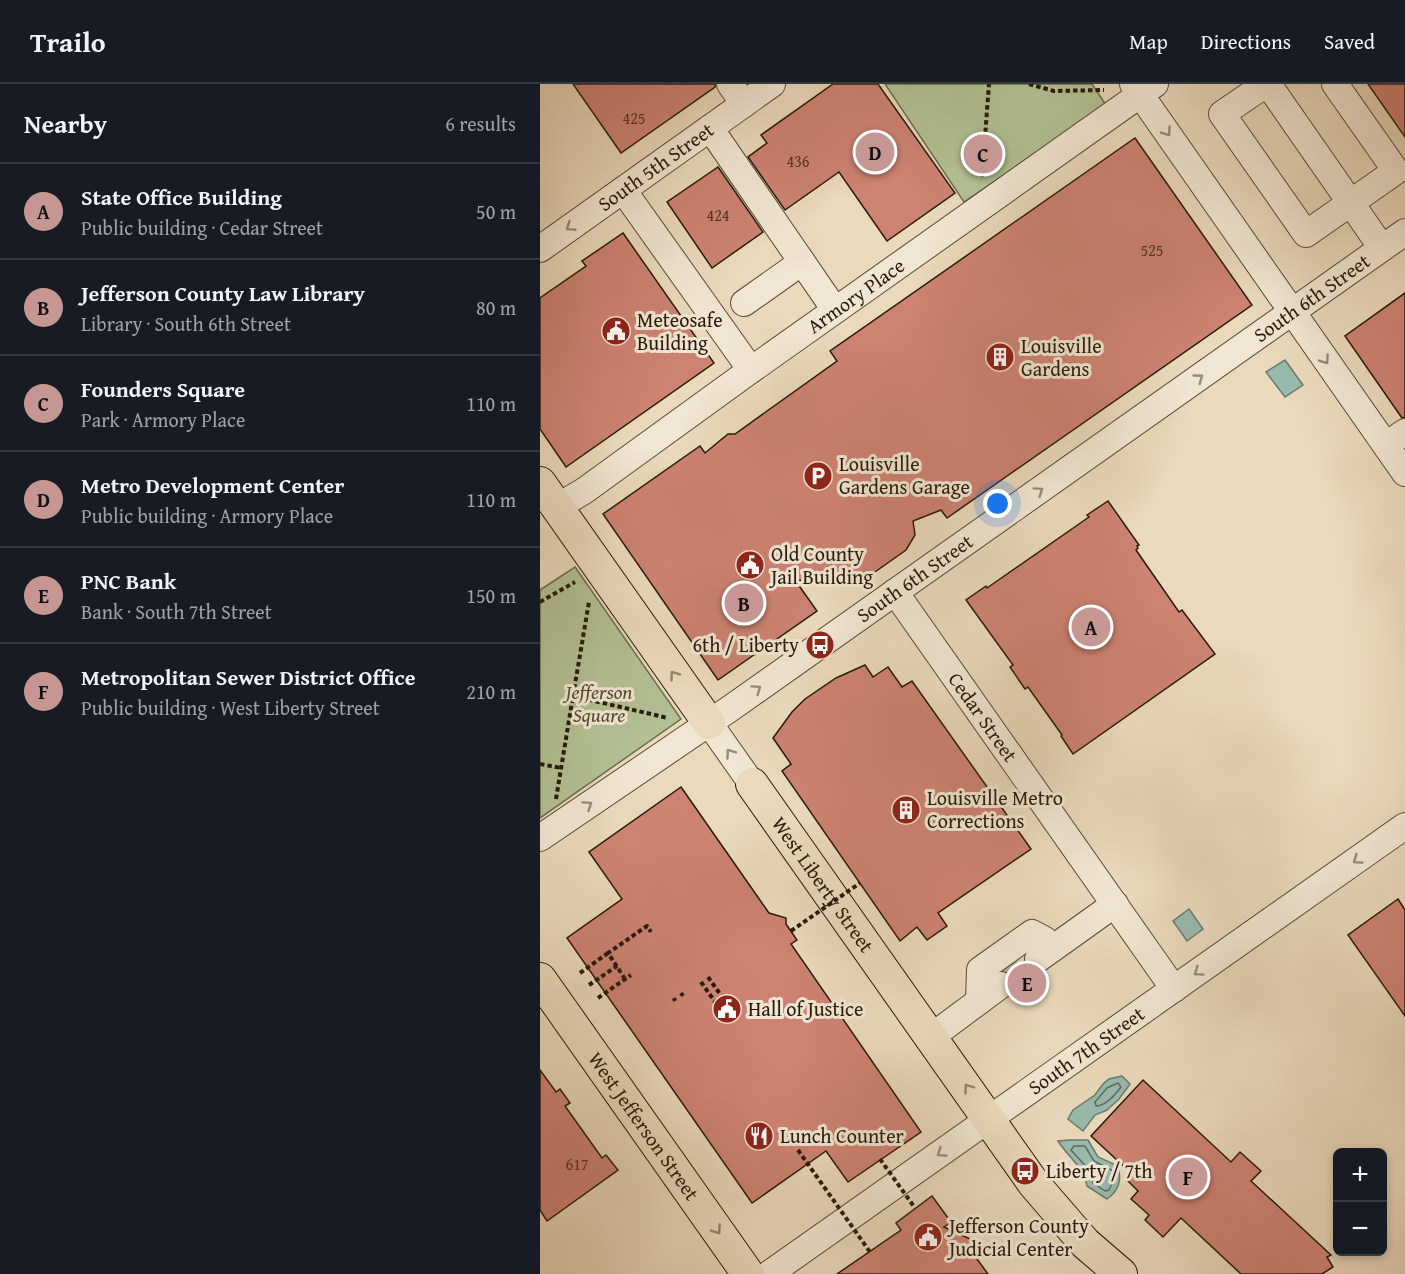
<!DOCTYPE html>
<html lang="en">
<head>
<meta charset="utf-8">
<style>
	:root { --surface:#171b24; --page:#242831; --text:#f1f3f6; --muted:#9ea1a6; --line:#363941; --accent:#c59692 }
	body { margin:0; font-family:"Gentium Book Plus",serif; background:var(--page); color:var(--text) }
	.controls { position:absolute; right:18px; bottom:18px; display:grid; overflow:hidden; border-radius:9px; box-shadow:0 3px 9px #0003 }
	.controls button { width:54px; height:54px; display:grid; place-items:center; padding:0; border:0; border-bottom:2px solid var(--line); background:var(--surface); color:var(--text); font:30px sans-serif }
	.you { position:absolute; left:458px; top:420px; width:21px; height:21px; margin:-15px; border:4px solid #fff; border-radius:50%; background:#1a73e8; box-shadow:0 0 0 9px #1a73e833 }
	.badge { display:grid; place-items:center; width:39px; height:39px; border-radius:50%; background:var(--accent); color:#111; font-size:20px; font-weight:700 }
	.pin { position:absolute; translate:-50% -50%; border:3px solid #fff; box-shadow:0 2px 6px #0006 }
	.list { margin:0; padding:0; list-style:none }
	h2 { display:flex; justify-content:space-between; align-items:center; height:78px; margin:0; padding:0 24px; font-size:26px }
	h2 small { font-size:20px; font-weight:400; color:var(--muted) }
	.list li { display:grid; grid-template-columns:39px 1fr auto; gap:18px; align-items:center; box-sizing:border-box; height:96px; padding:0 24px; border-top:2px solid var(--line) }
	.list b { display:block; font-size:22px; white-space:nowrap }
	.list p { margin:0; font-size:20px; white-space:nowrap; color:var(--muted) }
	.list em { font-size:20px; font-style:normal; color:var(--muted) }
	.map { position:relative; flex:none; width:865px; height:1190px; overflow:hidden }
	header { display:flex; align-items:center; gap:36px; box-sizing:border-box; height:84px; padding:0 30px; background:var(--surface); border-bottom:2px solid var(--line) }
	header strong { font-size:28px }
	nav { display:flex; gap:33px; margin-inline-start:auto; font-size:21px }
	main { display:flex }
	aside { flex:1; background:var(--surface) }
	.map>svg:first-child { display:block }
</style>
</head>
<body>
<header>
<strong>Trailo</strong>
<nav><a>Map</a><a>Directions</a><a>Saved</a></nav>
</header>
<main>
<aside>
<h2>Nearby<small>6 results</small></h2>
<ul class="list">
<li><span class="badge">A</span><div><b>State Office Building</b><p>Public building · Cedar Street</p></div><em>50 m</em></li>
<li><span class="badge">B</span><div><b>Jefferson County Law Library</b><p>Library · South 6th Street</p></div><em>80 m</em></li>
<li><span class="badge">C</span><div><b>Founders Square</b><p>Park · Armory Place</p></div><em>110 m</em></li>
<li><span class="badge">D</span><div><b>Metro Development Center</b><p>Public building · Armory Place</p></div><em>110 m</em></li>
<li><span class="badge">E</span><div><b>PNC Bank</b><p>Bank · South 7th Street</p></div><em>150 m</em></li>
<li><span class="badge">F</span><div><b>Metropolitan Sewer District Office</b><p>Public building · West Liberty Street</p></div><em>210 m</em></li>
</ul>
</aside>
<div class="map">
<svg width="865" height="1190" viewBox="0 0 865 1190">
	<rect width="100%" height="100%" fill="#ead9bb"/>
	<filter id="stains"><feTurbulence type="fractalNoise" baseFrequency=".00333" numOctaves="4"/><feColorMatrix values="0 0 0 0 .2 0 0 0 0 .09 0 0 0 0 .02 0 0 0 .5 -.17"/></filter>
	<radialGradient id="worn" r=".72"><stop offset=".6" stop-color="#630" stop-opacity="0"/><stop offset="1" stop-color="#630" stop-opacity=".3"/></radialGradient>
	<g fill="#b2c093" stroke="#6c6d4e" stroke-width="1.5">
		<path d="M345 0H552L566 21 424 118Z"/>
		<path d="M35 483 141 635 0 734V506Z"/>
	</g>
	<g fill="#98baaf" stroke="#6b7a6d" stroke-width="1.5">
		<path d="M745 276 763 301 745 313 726 288Z"/>
		<path d="M649 825 663 845 647 857 633 837Z"/>
		<path d="M582 992 590 1000 579 1015 567 1026 555 1031 543 1047 528 1035 533 1026 555 1011 563 1000 569 995Z"/>
		<path d="M530 1056H548L558 1073 578 1082C582 1096 579 1107 567 1115L547 1102C544 1083 528 1073 518 1057Z"/>
	</g>
	<g fill="none" stroke-linecap="round" stroke-linejoin="round">
		<g stroke="#606a5c" stroke-width="1.5">
			<path d="M578 999 581 1003C575 1011 566 1022 556 1022L555 1018 567 1004Z"/>
			<path d="M534 1062H545L554 1077 573 1087 575 1093 569 1106 565 1107 553 1099 550 1087 531 1066Z"/>
		</g>
	</g>
	<g fill="#cd8272" stroke="#271a09" stroke-width="1.5">
		<path d="M33 0H175V3L81 69Z"/>
		<path d="M293 0H338L415 109 347 157 299 88 245 126 208 73 227 59 221 51Z"/>
		<path d="M828 0H865V53Z"/>
		<path d="M595 54 712 221 407 434 401 426 373 437 375 451 366 466 318 500 303 493 287 498 255 496 277 527 178 596 63 430 160 362 165 369 188 350H195L297 277 290 267Z"/>
		<path d="M178 83 223 148 172 184 127 118Z"/>
		<path d="M83 149 174 279 26 383 0 345V214L46 182 42 177Z"/>
		<path d="M865 209V333L862 334 805 252Z"/>
		<path d="M568 417 599 461 597 462 598 464 596 466 639 528 642 526 675 570 533 670 521 652 522 651 488 603 485 605 470 583 473 581 426 516 446 502 447 504 549 433 547 431Z"/>
		<path d="M325 581 333 593 348 583 362 603 372 597 491 765 398 829 407 842 387 856 377 843 360 857 242 687 251 680 233 654 252 628 265 615 296 594Z"/>
		<path d="M141 703 229 829 246 834V840L257 856 251 860 381 1048 308 1098 286 1067 212 1119 27 854 82 815 49 768Z"/>
		<path d="M858 815 865 826V932L808 851Z"/>
		<path d="M0 986 16 1008 20 1005 30 1019 25 1022 62 1074 66 1071 78 1086 7 1137 0 1126Z"/>
		<path d="M603 996 691 1078 700 1068 721 1087 711 1097 791 1171 787 1173 793 1183 782 1190H701L641 1134 623 1153 605 1136 609 1131 591 1115 598 1107 587 1096 592 1090 551 1052Z"/>
		<path d="M392 1112 411 1138 404 1143 430 1155 446 1169 437 1175 448 1190H297L361 1146 356 1139Z"/>
	</g>
	<g fill="none" stroke-linecap="round" stroke-linejoin="round">
		<path stroke="#c3b397" stroke-width="26" stroke-dasharray="26 13" stroke-linecap="butt" d="M461 901 498 875"/>
		<g stroke="#584a36" stroke-width="28">
			<g id="minor">
				<path d="M190 0 204 20"/>
				<path d="M593 0 865 389"/>
				<path d="M726 0 682 30 766 150 856 87 795 0"/>
				<path d="M728 0 842 164"/>
				<path d="M170 44 295 226"/>
				<path d="M83 106 211 286"/>
				<path id="s1" d="M0 165 232 0"/>
				<path d="M204 219 262 178"/>
				<path d="M846 361 865 348"/>
				<path id="s2" d="M17 423 44 407 211 286 615 0"/>
				<path id="s3" d="M355 508 634 905"/>
				<path d="M169 639 212 700"/>
				<path id="s4" d="M0 754 191 624 865 148"/>
				<path d="M498 875 575 820"/>
				<path d="M439 917 440 886 492 849 505 856"/>
				<path d="M391 953 461 901"/>
				<path id="s5" d="M229 1190 865 742"/>
			</g>
		</g>
		<g stroke="#271a09" stroke-width="34">
			<g id="major">
				<path d="M0 399 169 639"/>
				<path id="s6" d="M212 700 494 1100 545 1159 581 1190"/>
				<path id="s7" d="M0 895 208 1190"/>
			</g>
		</g>
		<g stroke="#271a09" stroke-width="4" stroke-dasharray="4.5 3" stroke-linecap="butt">
			<path d="M489 0 514 7 564 6"/>
			<path d="M442 93 449 0"/>
			<path d="M0 518 35 498"/>
			<path d="M33 612 49 518"/>
			<path d="M0 680 21 684"/>
			<path d="M16 715 33 612 128 634"/>
			<path d="M40 889 68 869"/>
			<path d="M168 893 192 927"/>
			<path d="M85 895 68 869 107 842 111 848"/>
			<path d="M161 898 185 932"/>
			<path d="M49 901 77 882"/>
			<path d="M141 909 143 912"/>
			<path d="M58 914 91 891"/>
			<path d="M134 914 135 917"/>
		</g>
		<use href="#minor" stroke="#f1e6d3" stroke-width="26"/>
		<use href="#major" stroke="#ead9bb" stroke-width="32"/>
		<g stroke="#271a09" stroke-width="4" stroke-dasharray="4.5 3" stroke-linecap="butt">
			<path d="M251 847 320 799"/>
			<path d="M258 1066 330 1168"/>
			<path d="M340 1075 375 1124"/>
		</g>
	</g>
	<defs><path id="oneway-chevron" d="M-2-3.5L2.5 0L-2 3.5" fill="none" stroke-width="1.6" stroke-linecap="round" stroke-linejoin="round" transform="scale(1.5)"/></defs>
	<g stroke="#968a78">
		<use href="#oneway-chevron" transform="translate(627 48) rotate(55)"/>
		<use href="#oneway-chevron" transform="translate(30 143) rotate(145)"/>
		<use href="#oneway-chevron" transform="translate(785 276) rotate(55)"/>
		<use href="#oneway-chevron" transform="translate(659 294) rotate(-36)"/>
		<use href="#oneway-chevron" transform="translate(499 407) rotate(-35)"/>
		<use href="#oneway-chevron" transform="translate(217 605) rotate(-35)"/>
		<use href="#oneway-chevron" transform="translate(190 669) rotate(-125)"/>
		<use href="#oneway-chevron" transform="translate(48 721) rotate(-34)"/>
		<use href="#oneway-chevron" transform="translate(817 776) rotate(145)"/>
		<use href="#oneway-chevron" transform="translate(658 888) rotate(145)"/>
		<use href="#oneway-chevron" transform="translate(401 1069) rotate(145)"/>
	</g>
	<g stroke="#92836b">
		<use href="#oneway-chevron" transform="translate(134 591) rotate(-125)"/>
		<use href="#oneway-chevron" transform="translate(428 1004) rotate(-126)"/>
		<use href="#oneway-chevron" transform="translate(177 1146) rotate(55)"/>
	</g>
	<defs>
		<g id="civic-disc" transform="scale(1.5)"><circle r="9.5" fill="#8f2418" stroke="#f1e6d3"/><path d="M-.6-6.5H3V-4.5H.6V-3L4-1V1h2V6H-6V1h2V-1L-.6-3ZM-1.2 2.5V6h2.4V2.5Z" fill="#fff"/></g>
		<g id="building-disc" transform="scale(1.5)"><circle r="9.5" fill="#8f2418" stroke="#f1e6d3"/><path d="M-4-6H4V6H1V3H-1V6H-4ZM-2.5-4.3h1.7v1.8h-1.7ZM.8-4.3h1.7v1.8H.8ZM-2.5-1h1.7V.8h-1.7ZM.8-1h1.7V.8H.8Z" fill="#fff"/></g>
		<g id="parking-disc" transform="scale(1.5)"><circle r="9.5" fill="#8f2418" stroke="#f1e6d3"/><path d="M-3.5-5.5H1a3.5 3.5 0 0 1 0 7H-1V5.5H-3.5ZM-1-3.4V-.6H.8a1.4 1.4 0 0 0 0-2.8Z" fill="#fff"/></g>
		<g id="bus-disc" transform="scale(1.5)"><circle r="9.5" fill="#8f2418" stroke="#f1e6d3"/><path d="M-5-6H5V4H4V6H2V4H-2V6H-4V4H-5ZM-3.5-4V0h7V-4ZM-3.5 1.2v1.5H-2V1.2ZM2 1.2v1.5H3.5V1.2Z" fill="#fff"/></g>
		<g id="restaurant-disc" transform="scale(1.5)"><circle r="9.5" fill="#8f2418" stroke="#f1e6d3"/><path d="M-5-6h1v4h1v-4h1v4h1v-4h1v5L-1.5 .5V6h-2V.5L-5-1ZM5-6V6H3V1.5H1.5Q1.5-4 5-6Z" fill="#fff"/></g>
	</defs>
	<g fill-rule="evenodd">
		<use href="#civic-disc" x="76" y="247"/>
		<use href="#building-disc" x="460" y="273"/>
		<use href="#parking-disc" x="278" y="392"/>
		<use href="#civic-disc" x="210" y="481"/>
		<use href="#bus-disc" x="280" y="561"/>
		<use href="#building-disc" x="366" y="726"/>
		<use href="#civic-disc" x="187" y="925"/>
		<use href="#restaurant-disc" x="219" y="1052"/>
		<use href="#bus-disc" x="485" y="1087"/>
		<use href="#civic-disc" x="388" y="1153"/>
	</g>
	<g text-anchor="middle" stroke-width="6" stroke-linejoin="round" paint-order="stroke">
		<g font-size="16" fill="#503423">
			<text x="94" y="40">425</text>
			<text x="258" y="83">436</text>
			<text x="178" y="137">424</text>
			<text x="612" y="172">525</text>
			<text x="37" y="1086">617</text>
		</g>
		<g font-size="20" fill="#271a09" stroke="#f1e6d3">
			<text dy="7" stroke="none"><textPath href="#s1" startOffset="142">South 5th Street</textPath></text>
			<text dy="7" stroke="none"><textPath href="#s2" startOffset="366">Armory Place</textPath></text>
			<text dy="7" stroke="none"><textPath href="#s4" startOffset="942">South 6th Street</textPath></text>
			<text dy="7" stroke="none"><textPath href="#s4" startOffset="456">South 6th Street</textPath></text>
			<text dy="7" stroke="none"><textPath href="#s3" startOffset="153">Cedar Street</textPath></text>
			<text dy="7" stroke="none"><textPath href="#s6" startOffset="123">West Liberty Street</textPath></text>
			<text dy="7" stroke="none"><textPath href="#s5" startOffset="388">South 7th Street</textPath></text>
			<text dy="7" stroke="none"><textPath href="#s7" startOffset="180">West Jefferson Street</textPath></text>
		</g>
		<g font-size="20" fill="#271a09" stroke="#f1e6d3" text-anchor="start">
			<text x="97" y="243">Meteosafe<tspan x="97" dy="23">Building</tspan></text>
			<text x="481" y="269">Louisville<tspan x="481" dy="23">Gardens</tspan></text>
			<text x="299" y="387">Louisville<tspan x="299" dy="23">Gardens Garage</tspan></text>
			<text x="231" y="477">Old County<tspan x="231" dy="23">Jail Building</tspan></text>
			<text x="259" y="568" text-anchor="end">6th / Liberty</text>
			<text x="387" y="721">Louisville Metro<tspan x="387" dy="23">Corrections</tspan></text>
			<text x="208" y="932">Hall of Justice</text>
			<text x="240" y="1059">Lunch Counter</text>
			<text x="506" y="1094">Liberty / 7th</text>
			<text x="409" y="1149">Jefferson County<tspan x="409" dy="23">Judicial Center</tspan></text>
		</g>
		<g font-size="20" font-style="italic" fill="#514c32" stroke="#f1e6d3">
			<text x="59" y="615">Jefferson<tspan x="59" dy="23">Square</tspan></text>
		</g>
	</g>
	<rect width="100%" height="100%" filter="url(#stains)"/>
	<rect width="100%" height="100%" fill="url(#worn)"/>
</svg>
<div class="controls">
<button>+</button>
<button>−</button>
</div>
<div class="you"></div>
<div class="pin badge" style="left:551px;top:543px">A</div>
<div class="pin badge" style="left:204px;top:519px">B</div>
<div class="pin badge" style="left:443px;top:70px">C</div>
<div class="pin badge" style="left:335px;top:68px">D</div>
<div class="pin badge" style="left:487px;top:899px">E</div>
<div class="pin badge" style="left:648px;top:1093px">F</div>
</div>
</main>
</body>
</html>
